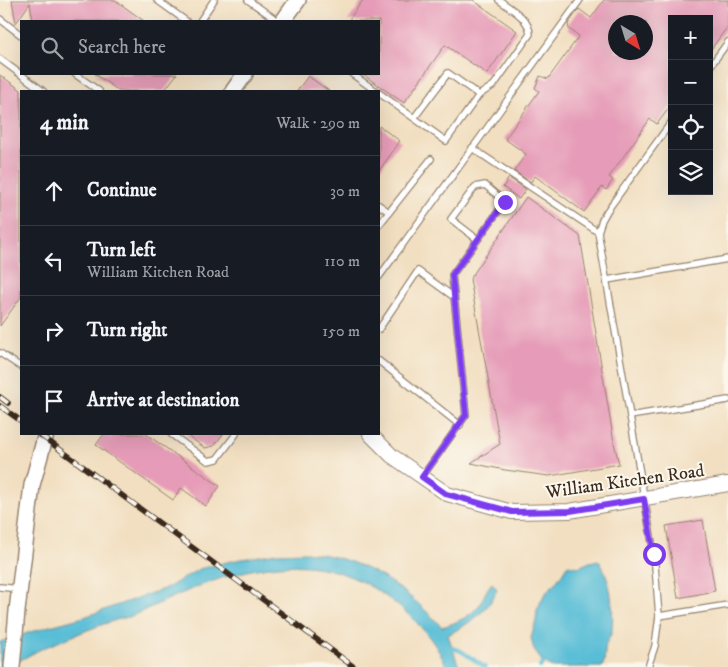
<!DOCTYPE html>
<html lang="en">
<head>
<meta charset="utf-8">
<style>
	:root { --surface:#171b24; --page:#20242c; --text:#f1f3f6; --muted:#9ea1a6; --line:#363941 }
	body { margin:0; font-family:"IM FELL DW Pica",serif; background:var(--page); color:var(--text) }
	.controls { position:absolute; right:15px; top:15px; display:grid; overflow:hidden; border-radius:0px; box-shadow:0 5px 20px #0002 }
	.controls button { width:45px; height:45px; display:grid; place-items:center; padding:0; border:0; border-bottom:1px solid var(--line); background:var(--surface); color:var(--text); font:25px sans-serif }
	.compass { position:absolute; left:608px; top:15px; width:45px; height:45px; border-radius:50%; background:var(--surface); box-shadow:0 5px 20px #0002; rotate:142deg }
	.stop { position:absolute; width:15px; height:15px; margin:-11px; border:4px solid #7c3aed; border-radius:50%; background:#fff }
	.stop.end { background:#7c3aed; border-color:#fff; box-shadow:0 1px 5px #0008 }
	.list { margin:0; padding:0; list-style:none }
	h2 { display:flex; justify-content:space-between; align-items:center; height:65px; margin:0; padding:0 20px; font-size:21px }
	h2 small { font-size:16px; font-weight:400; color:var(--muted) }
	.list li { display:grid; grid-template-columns:32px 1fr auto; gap:15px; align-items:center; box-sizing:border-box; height:70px; padding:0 20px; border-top:1px solid var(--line) }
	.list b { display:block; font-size:19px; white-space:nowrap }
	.list p { margin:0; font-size:16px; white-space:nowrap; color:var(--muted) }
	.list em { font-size:16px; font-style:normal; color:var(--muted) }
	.icon { flex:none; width:28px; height:28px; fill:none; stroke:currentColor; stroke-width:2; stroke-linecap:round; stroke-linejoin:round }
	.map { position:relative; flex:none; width:728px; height:667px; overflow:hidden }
	.search { position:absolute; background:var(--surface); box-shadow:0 5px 20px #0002; left:20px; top:20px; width:360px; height:55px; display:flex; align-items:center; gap:12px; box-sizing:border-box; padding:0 18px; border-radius:0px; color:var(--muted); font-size:19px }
	.panel { position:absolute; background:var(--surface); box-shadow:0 5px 20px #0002; left:20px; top:90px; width:360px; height:345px; border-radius:0px }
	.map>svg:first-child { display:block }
</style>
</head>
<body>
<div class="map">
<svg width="728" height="667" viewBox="0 0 728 667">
	<rect width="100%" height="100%" fill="#fbf7ec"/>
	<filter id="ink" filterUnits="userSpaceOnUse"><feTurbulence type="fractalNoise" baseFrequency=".02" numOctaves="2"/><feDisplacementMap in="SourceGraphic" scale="10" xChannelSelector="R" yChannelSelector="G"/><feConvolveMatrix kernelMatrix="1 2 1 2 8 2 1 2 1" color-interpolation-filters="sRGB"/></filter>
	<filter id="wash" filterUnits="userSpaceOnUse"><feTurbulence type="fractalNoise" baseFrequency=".0096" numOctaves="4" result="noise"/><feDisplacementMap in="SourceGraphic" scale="20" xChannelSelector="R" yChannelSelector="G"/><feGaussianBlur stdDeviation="1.12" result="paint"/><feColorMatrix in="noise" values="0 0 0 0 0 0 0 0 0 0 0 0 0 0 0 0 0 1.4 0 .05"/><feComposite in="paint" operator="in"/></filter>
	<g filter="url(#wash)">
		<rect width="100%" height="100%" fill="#f2dfc1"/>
		<g fill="#58bdd6" stroke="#4a747a">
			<path d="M306 552C365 558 403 586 442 627 456 623 472 616 480 604 484 596 486 590 492 583L497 589C488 613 469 623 448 635L459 667H447C435 640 416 619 392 601 306 534 220 575 134 615 128 618 121 618 116 620 93 627 71 637 48 646 34 651 15 666 0 667V642L46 627 84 617 132 600 169 587 199 569 231 561 276 553Z"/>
			<path d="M598 560C611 575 614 610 612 629 612 635 608 639 606 644 604 652 606 659 602 667H551L542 661 534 650 531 638 536 621 537 610 544 595 557 581 568 565 578 567 590 562Z"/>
		</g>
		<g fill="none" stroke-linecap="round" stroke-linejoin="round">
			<g stroke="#58bdd6" stroke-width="4">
				<path d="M452 648 461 651 485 667"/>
				<path d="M540 667 543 663"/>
			</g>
		</g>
		<g id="blocks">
			<g fill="#e69cb8" fill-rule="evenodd">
				<path d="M12 0H115L144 21H33L30 3 16 23Z"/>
				<path d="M363 0H473L517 31 487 74 445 45 404 103 362 74H379V21H348Z"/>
				<path d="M604 0H728V26L709 52V19H672V104L657 124 650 119 609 177 613 180 606 190 602 187 584 212 535 176 531 182 514 171 526 154 505 139 539 91 535 88 540 76 548 79 579 36 569 29 568 24 579 9 591 18ZM616 22H646V52H616Z"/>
				<path d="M95 74H177L164 91H119Z"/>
				<path d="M0 75 21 90V297L0 326Z"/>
				<path d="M308 76 329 91H297Z"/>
				<path d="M379 126 400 141 379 171Z"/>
				<path d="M509 178 526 189 519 199 503 187Z"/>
				<path d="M526 197 580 236 614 443 619 464 549 476 505 470 471 463 500 444 470 279Z"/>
				<path d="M104 434H146L220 486 206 506 181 488 173 500 96 445Z"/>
				<path d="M185 434H223L214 446 205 448Z"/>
				<path d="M703 520 715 591 678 598 666 526Z"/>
			</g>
		</g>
	</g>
	<g filter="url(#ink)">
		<use href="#blocks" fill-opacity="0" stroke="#968470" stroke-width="1"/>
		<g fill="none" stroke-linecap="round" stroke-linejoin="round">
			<g stroke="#968470" stroke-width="8">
				<g id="service">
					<path d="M157 0 186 21"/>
					<path d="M248 0 278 21"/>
					<path d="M0 19 21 35"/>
					<path d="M200 21 214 0"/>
					<path d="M0 59 43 91"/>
					<path d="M709 68 728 42"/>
					<path d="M75 74 99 91"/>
					<path d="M352 74 376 91"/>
					<path d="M379 93 446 141 479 95 448 73 414 118"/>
					<path d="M479 95 494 85 530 34C529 18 511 9 499 0"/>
					<path d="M472 148 598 232"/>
					<path d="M379 205 389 212"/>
					<path d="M379 225 431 159"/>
					<path d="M379 277 580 0"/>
					<path d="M607 280 728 259"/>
					<path d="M379 329 418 271 454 297"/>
					<path d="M0 353 21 367"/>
					<path d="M379 361 460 425"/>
					<path d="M630 416 728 400"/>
					<path d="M171 434 208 461 217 459 236 434"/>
					<path d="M422 477 466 415 452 275 505 202 485 185 475 187 451 219 477 239"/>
					<path d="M0 587 20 589"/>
					<path d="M659 616 728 605"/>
					<path d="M648 667 655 646 659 616 654 554 598 232 602 220 607 211 672 121"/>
				</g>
			</g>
			<g stroke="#968470" stroke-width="16">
				<path id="tertiary" d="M370 434 392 456 447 494 512 512 569 511 728 484"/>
			</g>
			<g stroke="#968470" stroke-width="18">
				<g id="secondary">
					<path d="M283 21 298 0"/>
					<path d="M233 91 245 74"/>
					<path d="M12 667 17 611 32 485 46 434"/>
				</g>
			</g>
			<use href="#service" stroke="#fff" stroke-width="5.5"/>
			<use href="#tertiary" stroke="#fff" stroke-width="14"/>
			<use href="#secondary" stroke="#fff" stroke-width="15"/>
			<g stroke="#3b2a1e" stroke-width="5.5">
				<g id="rail">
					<path d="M0 397 8 403"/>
					<path d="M0 406 21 421"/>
					<path d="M39 434 354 667"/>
				</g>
			</g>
			<use href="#rail" stroke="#fbf7ec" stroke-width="4" stroke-dasharray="11" stroke-linecap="butt"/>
		</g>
	</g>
	<g fill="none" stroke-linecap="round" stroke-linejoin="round" filter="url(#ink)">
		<path stroke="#7c3aed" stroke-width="6" d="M505 202 452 275 466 415 422 477 446 494 512 512 570 511 644 499 654 554"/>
	</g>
	<g text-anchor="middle" stroke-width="4" stroke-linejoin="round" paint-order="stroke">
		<g font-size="18" fill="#3b2a1e" stroke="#fbf7ec">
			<text transform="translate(625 481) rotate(-8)" y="6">William Kitchen Road</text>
		</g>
	</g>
</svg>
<div class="controls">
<button>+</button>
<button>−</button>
<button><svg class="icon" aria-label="locate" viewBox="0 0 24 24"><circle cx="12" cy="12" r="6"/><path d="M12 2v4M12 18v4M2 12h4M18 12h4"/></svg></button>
<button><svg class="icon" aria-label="layers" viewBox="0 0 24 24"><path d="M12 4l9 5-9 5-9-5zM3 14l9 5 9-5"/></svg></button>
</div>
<svg class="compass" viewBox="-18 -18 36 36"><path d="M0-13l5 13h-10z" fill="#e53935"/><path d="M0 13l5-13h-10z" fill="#9ea1a6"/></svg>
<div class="stop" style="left:654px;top:554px"></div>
<div class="stop end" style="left:505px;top:202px"></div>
<div class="search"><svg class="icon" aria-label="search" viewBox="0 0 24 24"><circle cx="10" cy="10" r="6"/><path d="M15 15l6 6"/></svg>Search here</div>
<section class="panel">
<h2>4 min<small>Walk · 290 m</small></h2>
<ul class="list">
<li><svg class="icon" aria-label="ahead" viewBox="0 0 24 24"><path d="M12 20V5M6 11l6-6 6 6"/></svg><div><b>Continue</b></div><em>30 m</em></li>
<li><svg class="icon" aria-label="left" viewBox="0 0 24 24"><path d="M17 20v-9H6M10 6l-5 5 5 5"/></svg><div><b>Turn left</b><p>William Kitchen Road</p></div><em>110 m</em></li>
<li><svg class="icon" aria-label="right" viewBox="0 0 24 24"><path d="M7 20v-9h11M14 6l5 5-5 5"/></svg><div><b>Turn right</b></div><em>150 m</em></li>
<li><svg class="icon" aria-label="arrive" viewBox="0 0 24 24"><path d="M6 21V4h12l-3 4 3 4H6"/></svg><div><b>Arrive at destination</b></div></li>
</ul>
</section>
</div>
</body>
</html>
